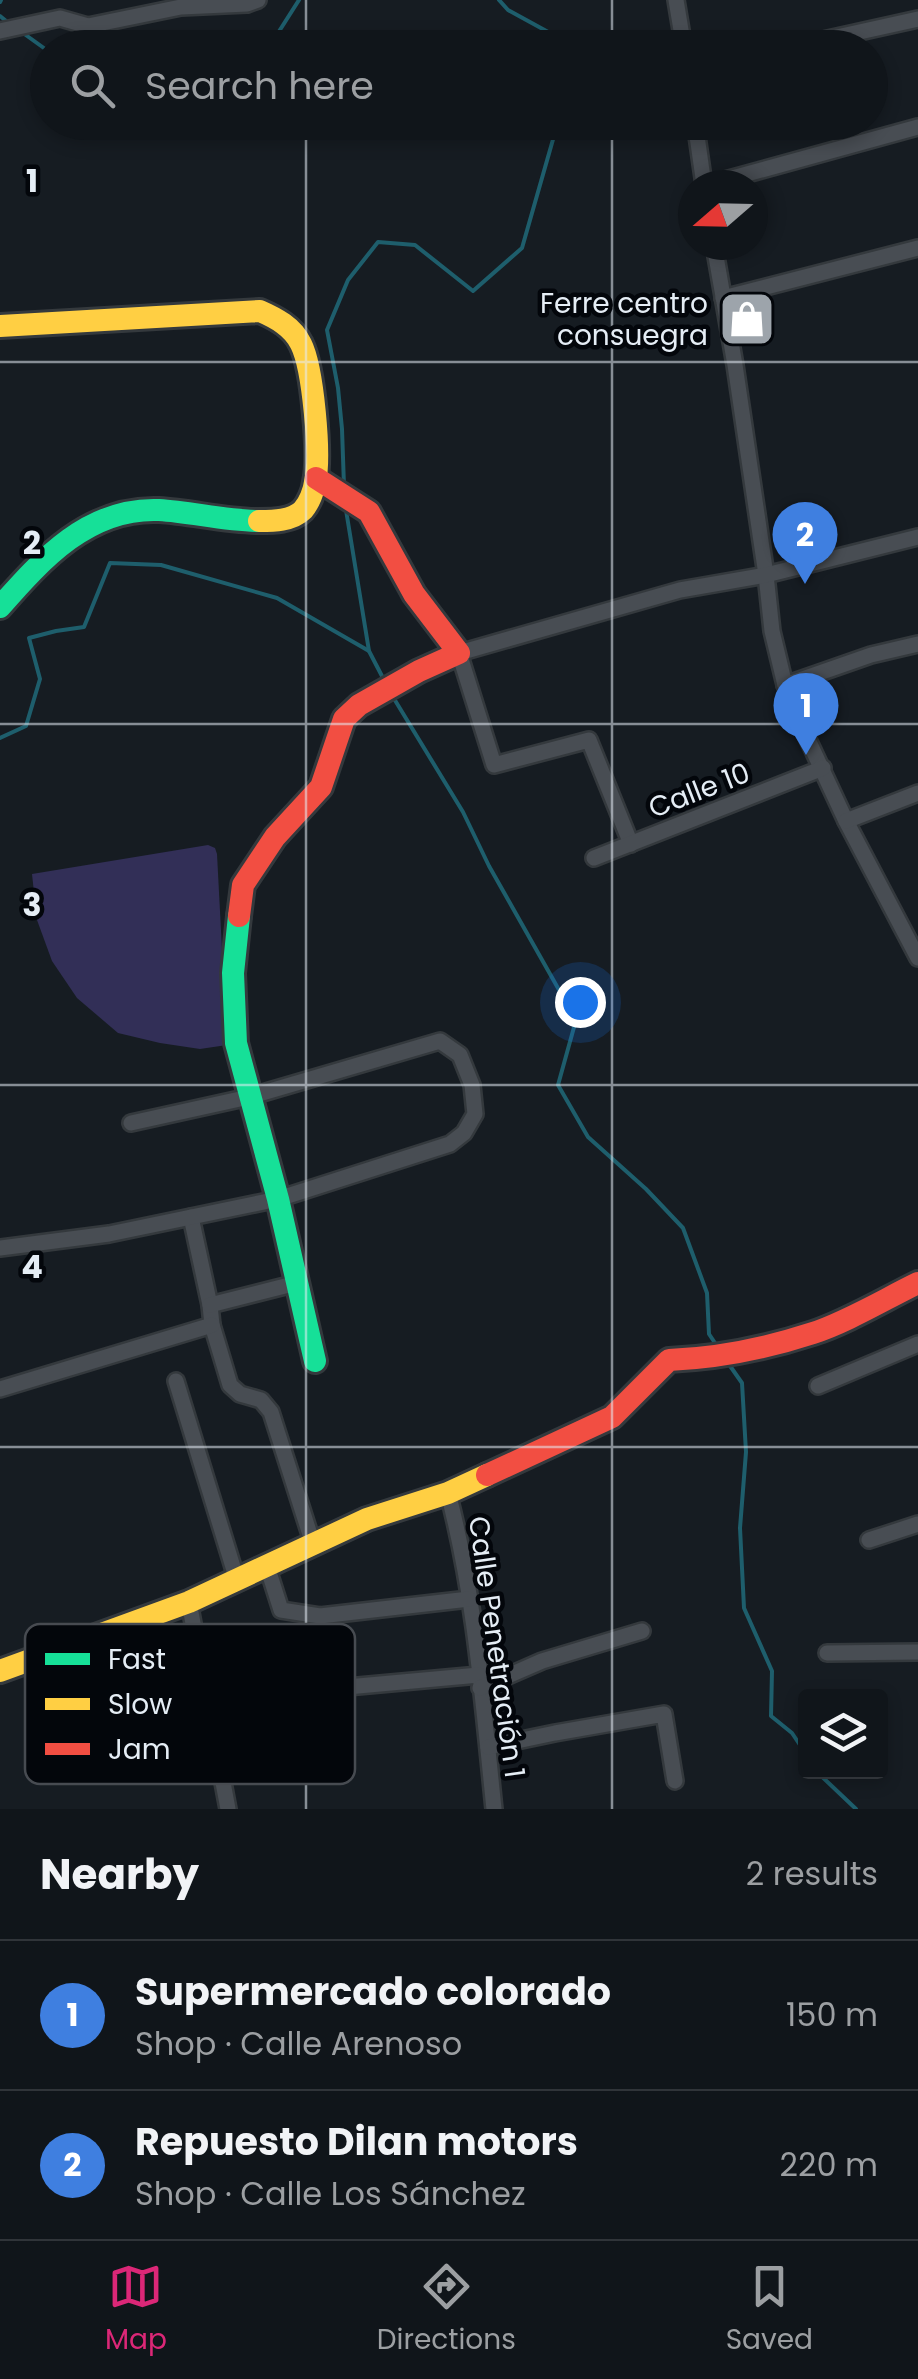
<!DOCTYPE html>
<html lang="en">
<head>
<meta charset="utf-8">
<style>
	:root { --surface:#10151a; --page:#191e23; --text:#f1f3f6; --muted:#9c9fa2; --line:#303439; --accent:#db2777 }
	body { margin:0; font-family:Poppins,sans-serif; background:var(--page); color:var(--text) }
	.controls { position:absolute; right:30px; bottom:30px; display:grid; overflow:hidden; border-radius:10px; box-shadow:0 5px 15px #0003 }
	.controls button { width:90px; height:90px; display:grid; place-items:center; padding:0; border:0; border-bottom:2px solid var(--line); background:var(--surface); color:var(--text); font:50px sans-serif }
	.compass { position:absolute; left:678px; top:170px; width:90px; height:90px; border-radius:50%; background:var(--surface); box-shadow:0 5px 15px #0003; rotate:250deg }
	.you { position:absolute; left:580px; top:1002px; width:35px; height:35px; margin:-25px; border:8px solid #fff; border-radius:50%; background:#1a73e8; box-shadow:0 0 0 15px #1a73e833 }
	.badge { display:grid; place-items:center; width:65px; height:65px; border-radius:50%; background:var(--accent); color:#fff; font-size:32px; font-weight:700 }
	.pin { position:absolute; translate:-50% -82px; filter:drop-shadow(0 2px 5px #0008) }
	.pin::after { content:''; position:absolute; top:52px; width:35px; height:30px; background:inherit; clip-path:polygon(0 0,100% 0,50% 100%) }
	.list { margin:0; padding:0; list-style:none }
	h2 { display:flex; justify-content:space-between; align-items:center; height:130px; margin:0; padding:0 40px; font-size:42px }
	h2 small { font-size:32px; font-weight:400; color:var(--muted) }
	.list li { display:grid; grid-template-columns:65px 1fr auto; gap:30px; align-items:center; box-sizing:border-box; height:150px; padding:0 40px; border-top:2px solid var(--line) }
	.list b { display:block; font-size:38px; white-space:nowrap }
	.list p { margin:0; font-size:32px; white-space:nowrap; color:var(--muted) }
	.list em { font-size:32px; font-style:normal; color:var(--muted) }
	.icon { flex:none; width:55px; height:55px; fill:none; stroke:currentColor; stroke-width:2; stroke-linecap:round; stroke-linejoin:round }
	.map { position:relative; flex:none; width:918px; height:1809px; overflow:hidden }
	.search { position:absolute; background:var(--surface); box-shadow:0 5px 15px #0003; left:30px; right:30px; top:30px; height:110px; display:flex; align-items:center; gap:25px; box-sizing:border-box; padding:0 35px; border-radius:55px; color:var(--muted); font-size:38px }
	.sheet { height:430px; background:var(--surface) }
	nav { display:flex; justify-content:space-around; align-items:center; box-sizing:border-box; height:140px; border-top:2px solid var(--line); background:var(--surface); font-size:28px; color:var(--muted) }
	nav a { display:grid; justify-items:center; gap:5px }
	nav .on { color:var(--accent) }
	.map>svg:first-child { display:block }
</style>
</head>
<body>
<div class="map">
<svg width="918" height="1809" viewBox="0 0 918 1809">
	<rect width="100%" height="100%" fill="#161c22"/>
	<path fill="#322f57" d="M208 845 215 848 217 854 227 1045 200 1049 160 1043 118 1033 77 998 52 961 37 920 32 874Z"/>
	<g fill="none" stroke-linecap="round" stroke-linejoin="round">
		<g stroke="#1e5e6c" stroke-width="4">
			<path d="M499 0 508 10 550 33 554 48"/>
			<path d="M0 2 1 0"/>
			<path d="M0 16 11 25"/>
			<path d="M23 33 48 51"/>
			<path d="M264 48 271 44 299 0"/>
			<path d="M344 486 342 429 338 388 327 330 348 280 378 242 415 245 473 291 522 248 558 122"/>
			<path d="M346 510 369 651 384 680"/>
			<path d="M393 697 463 812 489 866 576 1020 558 1085 588 1137 646 1189 683 1228 707 1293 709 1334 717 1346"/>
			<path d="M0 738 26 726 40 679 29 638 56 631 84 627 110 563 161 565 277 598 369 651"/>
			<path d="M728 1363 742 1383 746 1452 740 1528 744 1608 772 1671 771 1716 792 1733 806 1754"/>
			<path d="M817 1772 856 1809"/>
		</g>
		<g stroke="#34393d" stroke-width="20">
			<g id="street">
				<path d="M676 0 684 48"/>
				<path d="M0 31 60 18 88 26 181 7 247 4 258 0"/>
				<path d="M787 48 918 19"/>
				<path d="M695 122 704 185"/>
				<path d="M707 185 918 127"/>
				<path d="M714 245 735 365 766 575 772 631 785 685 797 716 846 821 918 958"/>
				<path d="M723 298 918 248"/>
				<path d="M785 685 871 655 918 644"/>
				<path d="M846 821 918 793"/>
				<path d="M631 844 589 740 494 765 459 653 680 590 766 575 918 537"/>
				<path d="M594 858 823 768"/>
				<path d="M191 1217 210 1305 212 1325 230 1385 240 1394 261 1400 271 1412 313 1544"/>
				<path d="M0 1248 109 1234 278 1199 450 1144 464 1133 475 1114 472 1085 460 1055 440 1041 249 1097 131 1123"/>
				<path d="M210 1305 297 1283"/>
				<path d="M176 1381 237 1580"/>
				<path d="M818 1386 918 1344"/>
				<path d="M0 1389 212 1325"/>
				<path d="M448 1493C475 1595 483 1704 494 1809"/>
				<path d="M869 1540 918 1524"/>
				<path d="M267 1566 281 1610 320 1616 469 1599"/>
				<path d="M189 1602 228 1809"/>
				<path d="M827 1653 918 1652"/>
				<path d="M336 1688 479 1675"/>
				<path d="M480 1688 542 1661 642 1631"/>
				<path d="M488 1747 555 1733 664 1714 675 1781"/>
			</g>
		</g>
		<g stroke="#34393d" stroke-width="28">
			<g id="fast">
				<path d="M0 607C42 559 89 507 159 510 192 512 225 521 259 521"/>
				<path d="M239 916 233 973 236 1043 278 1199 315 1361"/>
			</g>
		</g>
		<g stroke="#34393d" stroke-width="28">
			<g id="slow">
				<path d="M0 326 260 311C276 318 293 327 301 344 313 368 321 455 315 482 314 491 309 503 303 510 292 521 273 521 259 521"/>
				<path d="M0 1671 189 1602 367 1519 448 1493 487 1475"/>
			</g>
		</g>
		<g stroke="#34393d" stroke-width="28">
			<g id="jam">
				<path d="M239 916 243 885 275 837 321 787 344 719 359 705 419 671 459 653 414 594 369 512 316 478"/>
				<path d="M487 1475 612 1417 669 1360C718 1358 767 1348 813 1333 847 1322 885 1299 918 1283"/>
			</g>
		</g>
		<use href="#street" stroke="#484d53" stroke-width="15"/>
		<use href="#fast" stroke="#16e098" stroke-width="22"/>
		<use href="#slow" stroke="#ffcf43" stroke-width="22"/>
		<use href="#jam" stroke="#f24e42" stroke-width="22"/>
	</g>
	<path fill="none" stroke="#e5edf5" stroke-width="2.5" stroke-opacity="0.55" d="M306 0V48M612 0V48M306 122V1809M612 122V1809M0 362H918M0 724H918M0 1085H918M0 1447H918"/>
	<defs>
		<g id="shop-square" transform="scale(2.875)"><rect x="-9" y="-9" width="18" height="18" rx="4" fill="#9da4ab" stroke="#03060b"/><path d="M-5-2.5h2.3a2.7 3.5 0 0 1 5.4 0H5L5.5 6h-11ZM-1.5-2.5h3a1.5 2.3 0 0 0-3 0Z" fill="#fff"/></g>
	</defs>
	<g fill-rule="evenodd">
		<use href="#shop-square" x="747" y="319"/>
	</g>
	<g text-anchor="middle" stroke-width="9" stroke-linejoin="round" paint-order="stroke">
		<g font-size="28" fill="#e5edf5" stroke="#03060b" text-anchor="end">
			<text x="708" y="313">Ferre centro<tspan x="708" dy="32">consuegra</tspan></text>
		</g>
		<g font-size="28" fill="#e5edf5" stroke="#03060b">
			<text transform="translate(699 790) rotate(-21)" y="10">Calle 10</text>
			<text transform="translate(497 1647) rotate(82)" y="10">Calle Penetración 1</text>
		</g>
	</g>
	<rect x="25" y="1624" width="330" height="160" rx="15" fill="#03060b" stroke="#474b51" stroke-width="2.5"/>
	<rect x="45" y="1653" width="45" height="12" fill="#16e098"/>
	<rect x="45" y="1698" width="45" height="12" fill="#ffcf43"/>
	<rect x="45" y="1743" width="45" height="12" fill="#f24e42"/>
	<g font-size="28" fill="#e5edf5">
		<text x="108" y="1669">Fast</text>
		<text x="108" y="1714">Slow</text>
		<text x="108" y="1759">Jam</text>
	</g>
	<g font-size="32" text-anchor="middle" font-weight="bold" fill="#e5edf5" stroke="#03060b" stroke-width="9" stroke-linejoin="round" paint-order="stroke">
		<text x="32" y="192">1</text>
		<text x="32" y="554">2</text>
		<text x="32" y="916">3</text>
		<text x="32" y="1278">4</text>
	</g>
</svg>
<div class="controls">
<button><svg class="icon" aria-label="layers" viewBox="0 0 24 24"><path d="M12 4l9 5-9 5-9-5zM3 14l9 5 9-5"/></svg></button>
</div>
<svg class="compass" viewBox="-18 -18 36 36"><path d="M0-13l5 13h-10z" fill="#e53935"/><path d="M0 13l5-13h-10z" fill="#9c9fa2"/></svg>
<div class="you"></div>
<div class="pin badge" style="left:806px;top:755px;background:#3f7fe0">1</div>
<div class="pin badge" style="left:805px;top:584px;background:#3f7fe0">2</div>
<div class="search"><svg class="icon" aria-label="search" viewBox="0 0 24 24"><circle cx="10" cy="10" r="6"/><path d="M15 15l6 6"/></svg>Search here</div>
</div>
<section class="sheet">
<h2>Nearby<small>2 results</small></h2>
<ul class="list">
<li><span class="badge" style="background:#3f7fe0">1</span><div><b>Supermercado colorado</b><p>Shop · Calle Arenoso</p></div><em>150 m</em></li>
<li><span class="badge" style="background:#3f7fe0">2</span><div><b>Repuesto Dilan motors</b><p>Shop · Calle Los Sánchez</p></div><em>220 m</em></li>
</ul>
</section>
<nav>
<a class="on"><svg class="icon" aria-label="map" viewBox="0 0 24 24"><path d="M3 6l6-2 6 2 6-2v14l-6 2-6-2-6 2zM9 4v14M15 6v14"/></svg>Map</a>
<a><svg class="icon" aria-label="directions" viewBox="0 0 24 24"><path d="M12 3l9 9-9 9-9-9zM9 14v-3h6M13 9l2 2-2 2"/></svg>Directions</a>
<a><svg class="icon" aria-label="saved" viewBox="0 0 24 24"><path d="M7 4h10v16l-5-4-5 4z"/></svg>Saved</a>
</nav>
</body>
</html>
